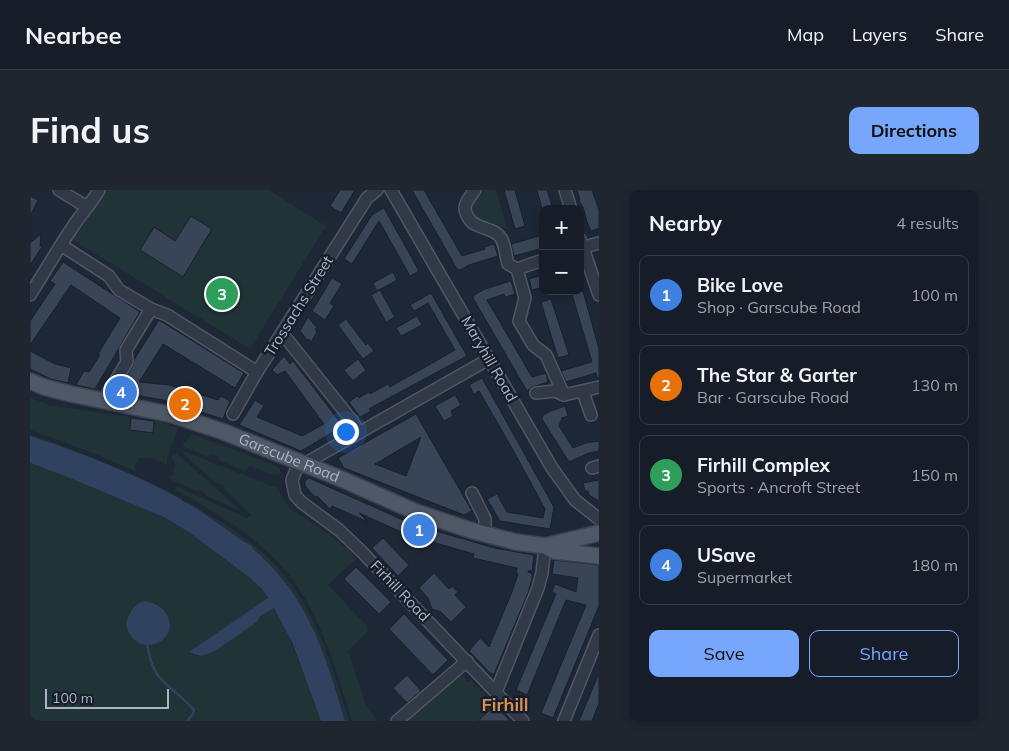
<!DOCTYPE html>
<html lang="en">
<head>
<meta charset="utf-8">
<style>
	:root { --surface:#161d28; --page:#1f2630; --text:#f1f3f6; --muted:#9ea2a8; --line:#353b45; --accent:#77a6fd }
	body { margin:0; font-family:Mulish,sans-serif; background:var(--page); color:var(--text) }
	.controls { position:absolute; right:15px; top:15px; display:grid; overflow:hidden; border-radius:10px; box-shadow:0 2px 8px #0003 }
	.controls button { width:45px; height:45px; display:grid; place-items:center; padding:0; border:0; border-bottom:1px solid var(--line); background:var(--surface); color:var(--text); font:25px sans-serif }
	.scale { position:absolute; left:15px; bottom:12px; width:124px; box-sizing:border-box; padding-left:5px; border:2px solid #abb3c4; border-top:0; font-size:14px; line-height:18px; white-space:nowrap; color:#abb3c4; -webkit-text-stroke:4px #171e2b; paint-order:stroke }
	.you { position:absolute; left:315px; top:241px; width:18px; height:18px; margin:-12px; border:4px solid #fff; border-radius:50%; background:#1a73e8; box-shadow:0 0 0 8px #1a73e833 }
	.badge { display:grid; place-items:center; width:32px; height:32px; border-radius:50%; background:var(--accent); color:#fff; font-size:16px; font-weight:700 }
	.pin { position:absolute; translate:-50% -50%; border:2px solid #fff; box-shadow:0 1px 5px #0006 }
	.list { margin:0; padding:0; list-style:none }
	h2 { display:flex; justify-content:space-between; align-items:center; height:65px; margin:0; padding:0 20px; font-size:21px }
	h2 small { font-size:16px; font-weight:400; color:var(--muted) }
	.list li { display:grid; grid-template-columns:32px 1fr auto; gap:15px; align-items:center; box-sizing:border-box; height:80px; margin:0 10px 10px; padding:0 10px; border:1px solid var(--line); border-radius:10px }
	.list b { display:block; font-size:19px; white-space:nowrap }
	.list p { margin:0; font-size:16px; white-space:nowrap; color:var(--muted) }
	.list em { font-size:16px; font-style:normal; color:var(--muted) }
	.actions { display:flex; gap:10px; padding:15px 20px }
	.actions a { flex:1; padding:11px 0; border:1px solid var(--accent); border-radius:10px; text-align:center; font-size:18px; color:var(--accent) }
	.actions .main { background:var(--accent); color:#111 }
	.map { position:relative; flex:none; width:569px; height:531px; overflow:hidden; border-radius:10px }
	header { display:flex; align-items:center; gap:30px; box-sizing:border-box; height:70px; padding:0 25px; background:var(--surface); border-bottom:1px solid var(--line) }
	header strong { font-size:24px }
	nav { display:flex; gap:28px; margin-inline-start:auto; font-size:18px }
	.intro { display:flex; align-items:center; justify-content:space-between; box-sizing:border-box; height:120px; padding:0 30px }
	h1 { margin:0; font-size:35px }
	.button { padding:12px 22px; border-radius:10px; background:var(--accent); color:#111; font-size:18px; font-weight:700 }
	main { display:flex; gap:30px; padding:0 30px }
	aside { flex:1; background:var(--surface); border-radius:10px; box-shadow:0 2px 8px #0003 }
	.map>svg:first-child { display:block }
</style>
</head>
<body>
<header>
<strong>Nearbee</strong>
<nav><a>Map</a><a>Layers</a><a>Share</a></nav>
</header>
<div class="intro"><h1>Find us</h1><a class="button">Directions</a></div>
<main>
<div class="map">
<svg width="569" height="531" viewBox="0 0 569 531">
	<rect width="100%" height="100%" fill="#1e2736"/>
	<g fill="#203337">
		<path d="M72 0H239L296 36 220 159 41 49Z"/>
		<path d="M454 0H466L477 39 446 29C439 19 440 9 452 4Z"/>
		<path d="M0 207 18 215 127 231 148 238C145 249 136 264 137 275L122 268H110L104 277 107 282 63 263 0 240Z"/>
		<path d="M0 244C53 263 104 283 153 309L152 310C103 285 52 265 0 246Z"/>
		<path d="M162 244 241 274 249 278 251 284 242 285 220 276 215 281 190 271 189 267 182 265 179 267 152 256Z"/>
		<path d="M153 261 247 298 257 315 264 321 299 344 327 368 298 395 337 436V442L318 461 336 515 348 531H322C307 482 293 433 263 390 236 352 185 321 145 300L147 297 217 328 221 325 195 300 194 296 186 293 153 263Z"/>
		<path d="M146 263 210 320V321L176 306 175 303 170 300 167 301 142 290 139 287 143 285V281L145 278V272L141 268Z"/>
		<path d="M0 273 35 286 136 328 160 343 227 393 232 399 255 436 291 531H0Z"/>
		<path d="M157 311C189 331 223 350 249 379 287 421 303 479 319 531H315C296 466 278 405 224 360L221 355 214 352 157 313Z"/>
		<path d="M431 484 438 492 441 490 480 531H377Z"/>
	</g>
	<g fill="#30425f">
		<path d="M0 246C54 264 120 289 167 319 183 330 199 341 214 352L221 355 224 360C278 405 296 466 315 531H291L262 452 244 418 229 427 228 431 185 461 171 466 159 462 238 408 232 399 219 387 160 343 136 328 35 286 0 273Z"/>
		<path d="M115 411C124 413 129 415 135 422 156 449 105 474 96 434 99 423 104 413 115 411Z"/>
	</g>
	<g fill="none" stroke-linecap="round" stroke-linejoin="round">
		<path stroke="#30425f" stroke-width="2.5" d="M117 453C123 495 139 492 164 520L163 524 157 531"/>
	</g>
	<g fill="#394557" stroke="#19202d" fill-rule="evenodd">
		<path d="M310 0H325L311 23 300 16Z"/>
		<path d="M382 0H394L432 66 455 59 454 57 464 54 468 66 439 75 430 80 427 79Z"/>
		<path d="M474 0H485L495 36 485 39Z"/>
		<path d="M507 0H517L523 19H512Z"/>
		<path d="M547 0H562L569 20V38L561 41 557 32 553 17 549 11 550 9Z"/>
		<path d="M0 6 8 10 0 26Z"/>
		<path d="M354 18 389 81 380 86 349 31 322 74 314 69 342 25Z"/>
		<path d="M161 26 182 39 153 87 110 60 124 37 145 51Z"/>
		<path d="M11 44 10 56 12 57 0 75V53Z"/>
		<path d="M513 45V58L484 66 481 54Z"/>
		<path d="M33 72 110 122 65 199 46 195 54 181 59 182 70 165 68 164 90 128 41 95 0 155V131L25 94 20 91Z"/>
		<path d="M363 82 367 90 347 101 343 93Z"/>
		<path d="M513 85V97L502 100 499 89Z"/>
		<path d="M302 88 312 94 300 113 304 116 295 130 282 121Z"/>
		<path d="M481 91 485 104 475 107 474 104 457 110 502 187 516 183 518 192 502 197 497 201 443 108 444 105 455 99Z"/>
		<path d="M350 100 365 127 356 132 341 105Z"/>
		<path d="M541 101H553L569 159V188H567L566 183 536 192 531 181 562 172Z"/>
		<path d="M401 103 437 166 346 215 339 219 341 221 330 227 319 212 327 206 329 208 339 202 340 204 358 194 360 197 425 160 398 113 384 121 380 115Z"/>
		<path d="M521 109 539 165 528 168 511 112Z"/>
		<path d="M387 126 392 135 371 146 366 138Z"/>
		<path d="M278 127 287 138 285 139 287 142 281 152 279 149 277 150 270 141Z"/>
		<path d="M316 129 336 155 338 153 344 161 333 169 308 135Z"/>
		<path d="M129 130 214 183 205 198 133 154 109 192 139 195 188 210 191 206 200 211 193 229 133 210 87 202 103 176 104 170Z"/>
		<path d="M0 161 25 174 41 178 38 193 21 189 0 179Z"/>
		<path d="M254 166 260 174 263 171 313 236 271 261 209 235 225 210 234 216 227 227 272 246 294 234 255 181 247 185 242 180Z"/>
		<path d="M328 169 336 180 323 191 314 180Z"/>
		<path d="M452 188 524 317 520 339 470 331 457 309 467 304 477 322 513 328 515 319 483 260 449 201 444 204 439 195Z"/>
		<path d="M425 205 431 215 421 221 423 226 414 231 405 216Z"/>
		<path d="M535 216 538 226 532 228 529 236 543 258 556 253 569 251V261L559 263 539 272 512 229 513 225 521 221Z"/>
		<path d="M386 224 442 321 434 325 314 278 308 268ZM391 247 376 286 345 274Z"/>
		<path d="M101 228 124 231 123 243 100 240Z"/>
		<path d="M279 288 382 334 464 358 504 365 502 381H498V382L502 384V389L498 403 464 484 460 483 439 461 450 448 459 457 482 402 488 384 486 383 487 378 443 368 444 364 378 345 329 323 338 332 302 316 300 319 287 306 285 307 275 296V291Z"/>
		<path d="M569 290V311L559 305 558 301H555L553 293Z"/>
		<path d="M353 348 379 375 368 386 342 358Z"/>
		<path d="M524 370 569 375V416L523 528 511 523 556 415 536 410 497 505 486 500 526 404 522 402 525 394 546 402 548 388 522 384Z"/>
		<path d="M326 377 361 412 349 424 314 389Z"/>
		<path d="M404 383 419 399 422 396 428 402 425 405 436 417 421 432 411 422 402 419 398 408 389 398Z"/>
		<path d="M374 424 418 470 403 485 359 439Z"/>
		<path d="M569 483V513L562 531H549Z"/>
		<path d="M377 485 391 501 377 513 363 498Z"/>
		<path d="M465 515 480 531H448Z"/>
	</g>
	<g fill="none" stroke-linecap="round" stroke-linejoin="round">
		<g stroke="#4f5665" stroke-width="14">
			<g id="minor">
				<path d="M29 0 52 14 58 15"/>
				<path d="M361 0 522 278 545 310 569 329"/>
				<path d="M445 0C438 10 431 16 438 27 444 40 463 36 471 48 475 54 476 67 478 74L487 79 495 108 489 131 503 155 516 165 534 205"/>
				<path d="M535 0 541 19"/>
				<path d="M550 49 569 105"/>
				<path d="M31 55 79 86 89 100 121 119 137 125 227 182"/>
				<path d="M550 58 569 53"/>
				<path d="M487 79 513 70"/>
				<path d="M0 105C14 83 27 60 42 38 50 25 61 14 69 0"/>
				<path d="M252 143 323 232 329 243"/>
				<path d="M459 169 267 278 262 290 265 305 271 312 309 340 332 362 493 531"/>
				<path d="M553 202 561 225"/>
				<path d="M506 203 525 201 534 205 569 197"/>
				<path d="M76 212 78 203 97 172 96 160 121 119"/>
				<path d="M203 224 227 182 337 8 347 0"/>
				<path d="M562 278 569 276"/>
				<path d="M442 303 455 329V344"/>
				<path d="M466 502 508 398 512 383 515 356"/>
				<path d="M367 531 437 471"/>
				<path d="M534 531 569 445"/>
			</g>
		</g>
		<g stroke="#3b4250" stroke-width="18">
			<g id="major">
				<path id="s1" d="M0 191 14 197 41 204 143 225 194 242 307 287 386 322 440 340 486 352 515 356 524 361 569 366"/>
				<path d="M515 356 569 343"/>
			</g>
		</g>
		<use href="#minor" stroke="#313947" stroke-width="11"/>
		<use href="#major" stroke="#4f5867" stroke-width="15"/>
	</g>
	<g text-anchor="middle" stroke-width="5" stroke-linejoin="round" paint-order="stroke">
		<g font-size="15" fill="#abb3c4" stroke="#171e2b">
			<text transform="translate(269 116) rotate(-58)" y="5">Trossachs Street</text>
			<text transform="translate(459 169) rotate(60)" y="5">Maryhill Road</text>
			<text dy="5" stroke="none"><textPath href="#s1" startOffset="271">Garscube Road</textPath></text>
			<text transform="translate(370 401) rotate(46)" y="5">Firhill Road</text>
		</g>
		<g font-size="18" font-weight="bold" fill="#d89152" stroke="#171e2b">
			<text x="475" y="521">Firhill</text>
		</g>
	</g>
</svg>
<div class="controls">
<button>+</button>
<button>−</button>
</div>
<div class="scale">100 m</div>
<div class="you"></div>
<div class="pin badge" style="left:389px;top:340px;background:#3f7fe0">1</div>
<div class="pin badge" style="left:155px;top:214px;background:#e8710a">2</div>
<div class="pin badge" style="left:192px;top:104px;background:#2e9e5b">3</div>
<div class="pin badge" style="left:91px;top:202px;background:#3f7fe0">4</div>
</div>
<aside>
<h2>Nearby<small>4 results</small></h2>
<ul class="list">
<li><span class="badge" style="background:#3f7fe0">1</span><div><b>Bike Love</b><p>Shop · Garscube Road</p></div><em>100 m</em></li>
<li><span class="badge" style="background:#e8710a">2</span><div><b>The Star &amp; Garter</b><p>Bar · Garscube Road</p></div><em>130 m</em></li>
<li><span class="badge" style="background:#2e9e5b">3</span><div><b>Firhill Complex</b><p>Sports · Ancroft Street</p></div><em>150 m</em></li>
<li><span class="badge" style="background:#3f7fe0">4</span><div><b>USave</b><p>Supermarket</p></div><em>180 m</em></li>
</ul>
<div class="actions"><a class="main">Save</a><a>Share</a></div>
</aside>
</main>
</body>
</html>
